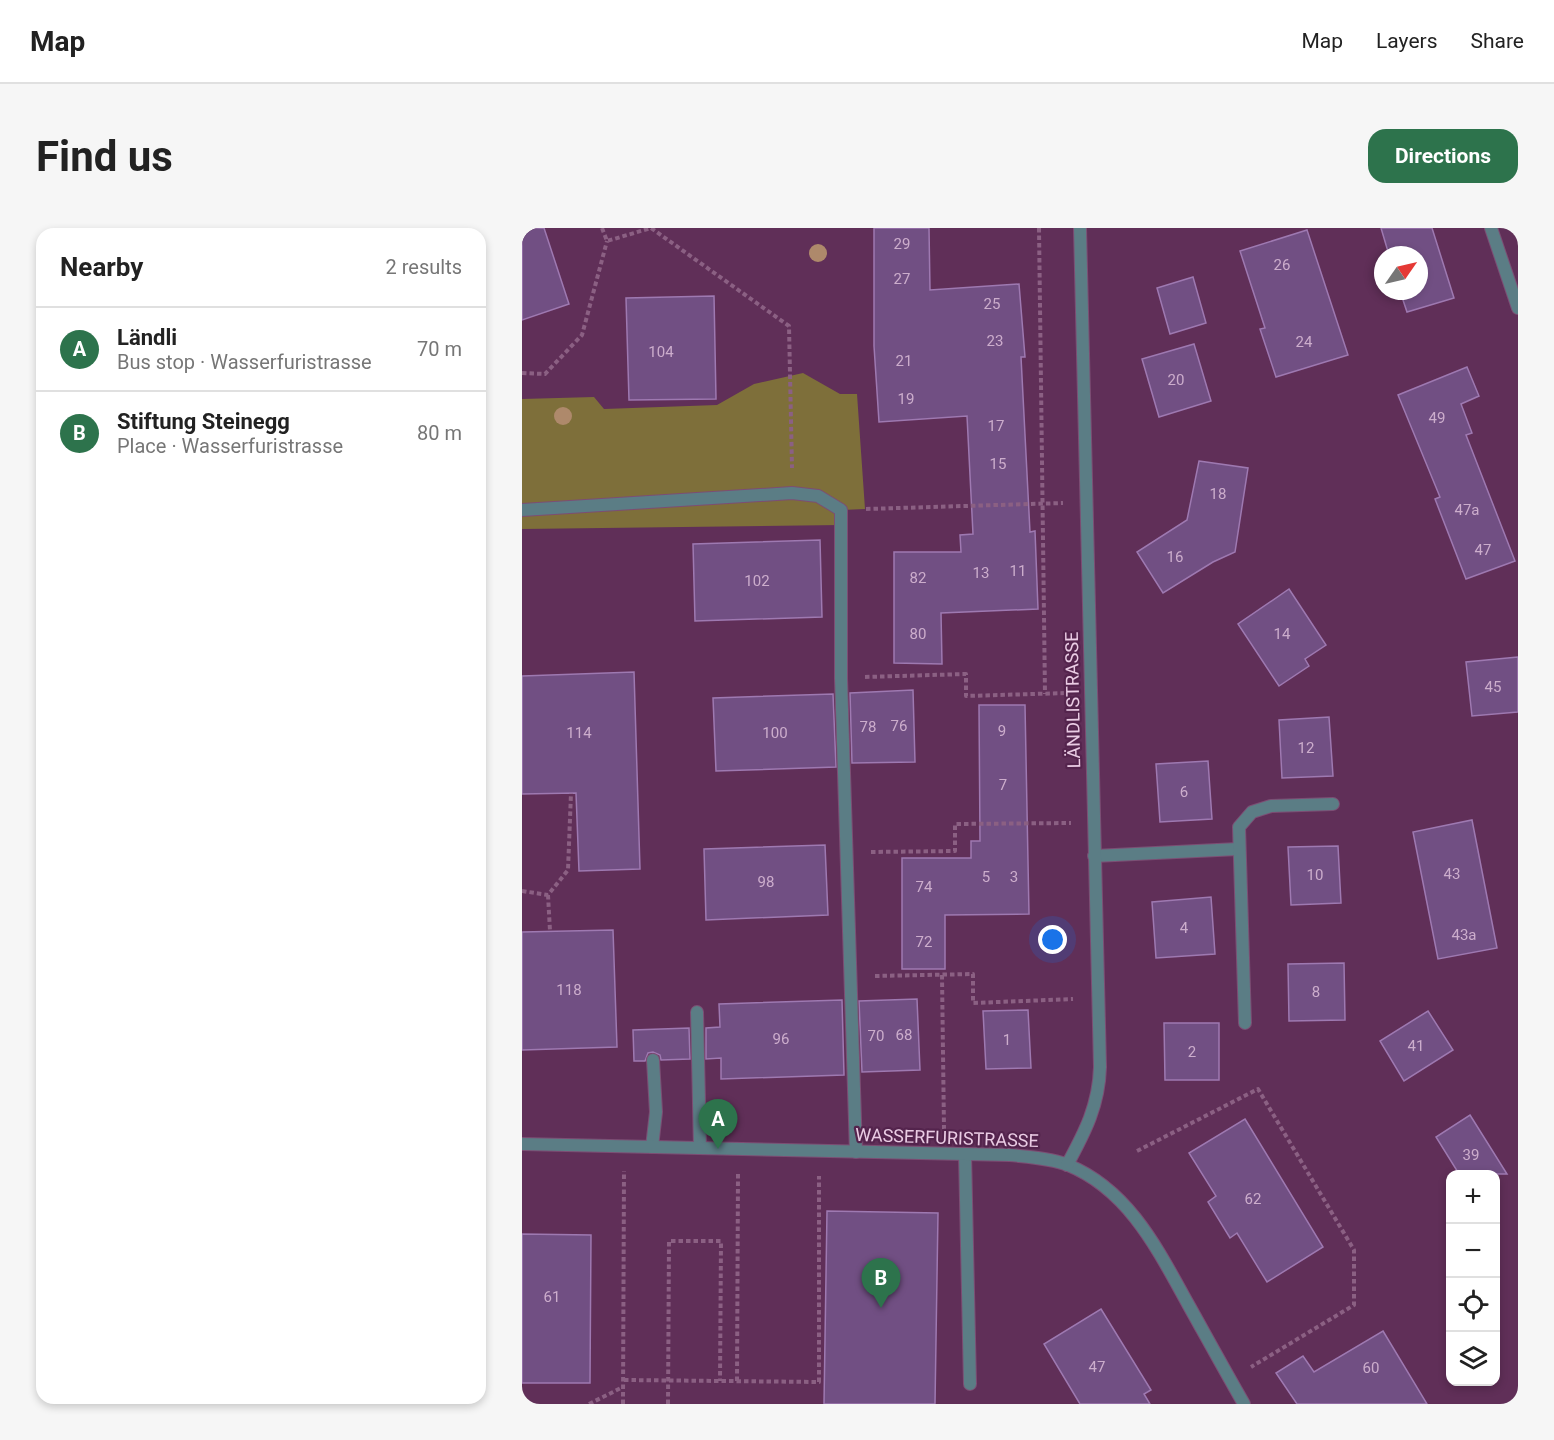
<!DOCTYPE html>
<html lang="en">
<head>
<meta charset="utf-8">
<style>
	:root { --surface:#fff; --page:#f6f6f6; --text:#222; --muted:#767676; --line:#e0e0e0; --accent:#2d734c }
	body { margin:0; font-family:Roboto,sans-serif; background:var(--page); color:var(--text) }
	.controls { position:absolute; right:18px; bottom:18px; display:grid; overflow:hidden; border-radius:12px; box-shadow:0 3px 9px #0003 }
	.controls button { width:54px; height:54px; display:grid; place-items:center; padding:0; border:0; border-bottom:2px solid var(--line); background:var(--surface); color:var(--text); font:30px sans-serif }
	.compass { position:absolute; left:852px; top:18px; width:54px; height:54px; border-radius:50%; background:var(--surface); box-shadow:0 3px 9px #0003; rotate:56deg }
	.you { position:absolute; left:531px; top:712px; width:21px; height:21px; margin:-15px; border:4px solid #fff; border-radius:50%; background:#1a73e8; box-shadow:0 0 0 9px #1a73e833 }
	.badge { display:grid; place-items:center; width:39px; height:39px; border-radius:50%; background:var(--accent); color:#fff; font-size:20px; font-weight:700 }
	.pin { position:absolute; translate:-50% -50px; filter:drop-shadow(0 2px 3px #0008) }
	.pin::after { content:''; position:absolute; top:32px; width:21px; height:18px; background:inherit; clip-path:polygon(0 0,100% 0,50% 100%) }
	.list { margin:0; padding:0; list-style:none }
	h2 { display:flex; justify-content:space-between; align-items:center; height:78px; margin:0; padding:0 24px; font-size:26px }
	h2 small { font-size:20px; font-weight:400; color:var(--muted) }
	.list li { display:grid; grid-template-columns:39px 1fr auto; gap:18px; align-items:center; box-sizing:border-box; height:84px; padding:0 24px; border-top:2px solid var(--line) }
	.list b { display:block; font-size:22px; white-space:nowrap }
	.list p { margin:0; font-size:20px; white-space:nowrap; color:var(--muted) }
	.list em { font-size:20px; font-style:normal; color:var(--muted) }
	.icon { flex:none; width:33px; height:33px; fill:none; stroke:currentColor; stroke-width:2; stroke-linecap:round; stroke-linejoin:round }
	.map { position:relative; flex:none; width:996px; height:1176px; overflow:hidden; border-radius:18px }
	header { display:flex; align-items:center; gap:36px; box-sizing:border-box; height:84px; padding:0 30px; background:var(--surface); border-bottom:2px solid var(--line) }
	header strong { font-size:28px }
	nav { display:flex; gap:33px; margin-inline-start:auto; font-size:21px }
	.intro { display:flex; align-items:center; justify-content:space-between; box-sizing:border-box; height:144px; padding:0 36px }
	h1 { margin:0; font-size:42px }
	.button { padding:15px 27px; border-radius:18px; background:var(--accent); color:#fff; font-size:21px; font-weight:700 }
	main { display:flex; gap:36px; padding:0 36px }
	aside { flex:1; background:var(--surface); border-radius:18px; box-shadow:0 3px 9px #0003 }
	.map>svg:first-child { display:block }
</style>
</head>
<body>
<header>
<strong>Map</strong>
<nav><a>Map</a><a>Layers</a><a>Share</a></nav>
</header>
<div class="intro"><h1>Find us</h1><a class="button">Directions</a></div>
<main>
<aside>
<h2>Nearby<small>2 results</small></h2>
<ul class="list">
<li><span class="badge">A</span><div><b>Ländli</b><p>Bus stop · Wasserfuristrasse</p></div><em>70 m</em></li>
<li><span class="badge">B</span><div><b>Stiftung Steinegg</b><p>Place · Wasserfuristrasse</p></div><em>80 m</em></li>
</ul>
</aside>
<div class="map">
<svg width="996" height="1176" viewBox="0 0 996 1176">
	<rect width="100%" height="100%" fill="#602f58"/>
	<path fill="#7e6f3a" d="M281 145 318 166H335L343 281 320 282 319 297 0 301V171L72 169 82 181 195 177 232 156Z"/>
	<g fill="#714f83" stroke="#9e79b1" stroke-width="1.5">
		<path d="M0 0H22L47 76 0 92Z"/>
		<path d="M352 0H407L408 62 497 56 503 129H499L508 304 513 303 516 381 419 385 420 436 372 435V324H439L438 307 451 306 445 188 357 194 352 118Z"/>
		<path d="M859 0H910L932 70 885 84 878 63H897V27H867Z"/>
		<path d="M785 2 826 127 754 149 738 101 743 100 718 23Z"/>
		<path d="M671 49 684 95 648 106 635 60Z"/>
		<path d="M192 68 194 171 107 172 104 70Z"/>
		<path d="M672 116 689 173 637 189 620 131Z"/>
		<path d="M945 139 957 168 939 176 950 205 944 207 993 333 944 351 913 271 918 269 876 167Z"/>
		<path d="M677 233 726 240 713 324 691 334 641 365 615 324 665 292Z"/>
		<path d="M298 312 300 389 173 393 171 316Z"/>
		<path d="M767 361 804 417 783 431 787 438 757 458 716 396Z"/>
		<path d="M996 429V484L950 488 944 434Z"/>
		<path d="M112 444 118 641 57 643 54 565 0 566V448Z"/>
		<path d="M391 462 393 534 330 535 328 465Z"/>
		<path d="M311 466 314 539 194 543 191 470Z"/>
		<path d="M457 477H503L507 686 423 687V741H380V630H449V613H458Z"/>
		<path d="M807 489 811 548 760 550 757 492Z"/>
		<path d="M686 533 690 591 638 594 634 536Z"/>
		<path d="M950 592 975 720 916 731 891 604Z"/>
		<path d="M303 617 306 687 184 692 182 621Z"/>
		<path d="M816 618 819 675 769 677 766 619Z"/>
		<path d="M689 669 693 726 634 730 630 674Z"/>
		<path d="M91 702 95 819 0 822V704Z"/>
		<path d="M822 735 823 792 767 793 766 736Z"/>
		<path d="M395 771 398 842 340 844 337 773Z"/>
		<path d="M320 772 322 847 199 851V830L184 831V800L198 799 197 776Z"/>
		<path d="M506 782 509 840 464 841 461 783Z"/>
		<path d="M906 783 931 822 882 853 858 813Z"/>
		<path d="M642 795H697V852H643Z"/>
		<path d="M167 800 168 831 139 832 138 827 131 824 126 825 123 833H112L111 802Z"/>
		<path d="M948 887 985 946H937L914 909Z"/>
		<path d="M723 891 801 1019 745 1054 715 1005 708 1010 686 974 694 968 667 925Z"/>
		<path d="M305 983 416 985 413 1176H302Z"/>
		<path d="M0 1006 69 1007 68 1155H0Z"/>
		<path d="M579 1081 629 1162 622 1166 628 1176H558L522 1116Z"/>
		<path d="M861 1103 905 1176H775L754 1145 781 1128 792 1144Z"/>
	</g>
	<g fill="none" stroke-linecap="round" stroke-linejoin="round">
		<g stroke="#7c4e74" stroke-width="14">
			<g id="lane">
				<path d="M0 282 270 265 296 268 319 282V450L334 924"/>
				<path d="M572 628 716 621"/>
				<path d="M175 784 178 920"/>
				<path d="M723 795 717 599 730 584 749 578 811 576"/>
				<path d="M130 919 134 884 131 832"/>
				<path d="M443 926 448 1156"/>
			</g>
		</g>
		<g stroke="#7c4e74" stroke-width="14">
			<g id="street">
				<path d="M969 0 996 80"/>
				<path d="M0 916 488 927C507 929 528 930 546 937 607 962 636 1022 666 1076 685 1110 703 1143 722 1176"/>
				<path d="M545 937C563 904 577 877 578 839L558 0"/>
			</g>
		</g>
		<g stroke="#8b6083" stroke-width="4" stroke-dasharray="4.5 3" stroke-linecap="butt">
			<path d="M80 0 85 13 129 0 267 98 270 240"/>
			<path d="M517 0 523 466"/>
			<path d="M0 145 23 146 60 107 85 13"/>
			<path d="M344 281 541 275"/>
			<path d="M343 449 444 446V468L545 465"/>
			<path d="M349 624 433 623V596L549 595"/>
			<path d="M0 663 26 667 46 642 49 565"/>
			<path d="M26 667 28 703"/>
			<path d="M420 747 422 901"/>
			<path d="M353 748 451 746V775L551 771"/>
			<path d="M615 923 736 861 832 1022V1077L729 1139"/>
			<path d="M102 1152 297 1154V948"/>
			<path d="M215 1153 216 946"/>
			<path d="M67 1176 101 1159"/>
			<path d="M101 1176 102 943"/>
			<path d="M146 1176 147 1013H199L198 1153"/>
		</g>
		<use href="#lane" stroke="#5b7d85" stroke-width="12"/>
		<use href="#street" stroke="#5b7d85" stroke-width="12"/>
	</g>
	<g fill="#ae896b">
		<circle cx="296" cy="25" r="9"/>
		<circle cx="41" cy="188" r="9"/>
	</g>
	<g text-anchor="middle" stroke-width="4.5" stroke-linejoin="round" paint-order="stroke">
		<g font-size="15" fill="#ccadcc">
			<text x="380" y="21">29</text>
			<text x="760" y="42">26</text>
			<text x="380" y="56">27</text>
			<text x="470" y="81">25</text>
			<text x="473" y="118">23</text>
			<text x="782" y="119">24</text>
			<text x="139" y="129">104</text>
			<text x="382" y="138">21</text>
			<text x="654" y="157">20</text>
			<text x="384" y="176">19</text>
			<text x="915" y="195">49</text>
			<text x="474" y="203">17</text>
			<text x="476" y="241">15</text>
			<text x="696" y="271">18</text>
			<text x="945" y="287">47a</text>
			<text x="961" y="327">47</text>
			<text x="653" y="334">16</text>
			<text x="496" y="348">11</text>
			<text x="459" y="350">13</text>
			<text x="396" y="355">82</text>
			<text x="235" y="358">102</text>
			<text x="396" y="411">80</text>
			<text x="760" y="411">14</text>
			<text x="971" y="464">45</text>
			<text x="377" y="503">76</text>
			<text x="346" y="504">78</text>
			<text x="480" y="508">9</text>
			<text x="57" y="510">114</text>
			<text x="253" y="510">100</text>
			<text x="784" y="525">12</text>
			<text x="481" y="562">7</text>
			<text x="662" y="569">6</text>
			<text x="930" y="651">43</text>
			<text x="793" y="652">10</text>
			<text x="464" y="654">5</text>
			<text x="492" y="654">3</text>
			<text x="244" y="659">98</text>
			<text x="402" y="664">74</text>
			<text x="662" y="705">4</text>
			<text x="942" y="712">43a</text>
			<text x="402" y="719">72</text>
			<text x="47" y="767">118</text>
			<text x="794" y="769">8</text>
			<text x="382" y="812">68</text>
			<text x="354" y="813">70</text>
			<text x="259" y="816">96</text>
			<text x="485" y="817">1</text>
			<text x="894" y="823">41</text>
			<text x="670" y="829">2</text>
			<text x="949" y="932">39</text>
			<text x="731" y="976">62</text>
			<text x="30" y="1074">61</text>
			<text x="575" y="1144">47</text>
			<text x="849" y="1145">60</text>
		</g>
		<g font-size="18" fill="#eacce4" stroke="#54244d">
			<text transform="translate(551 472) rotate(-91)" y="6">LÄNDLISTRASSE</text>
			<text transform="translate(425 910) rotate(2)" y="6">WASSERFURISTRASSE</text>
		</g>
	</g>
</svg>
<div class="controls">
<button>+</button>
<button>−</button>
<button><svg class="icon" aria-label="locate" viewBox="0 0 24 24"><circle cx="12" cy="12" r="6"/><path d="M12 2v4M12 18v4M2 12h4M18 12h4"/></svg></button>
<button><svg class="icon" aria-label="layers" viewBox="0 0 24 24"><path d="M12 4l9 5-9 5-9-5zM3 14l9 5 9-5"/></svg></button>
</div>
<svg class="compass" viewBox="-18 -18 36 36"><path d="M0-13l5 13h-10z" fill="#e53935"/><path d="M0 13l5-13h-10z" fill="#767676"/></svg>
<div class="you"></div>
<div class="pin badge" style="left:196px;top:921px">A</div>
<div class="pin badge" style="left:359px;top:1080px">B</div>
</div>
</main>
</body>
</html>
